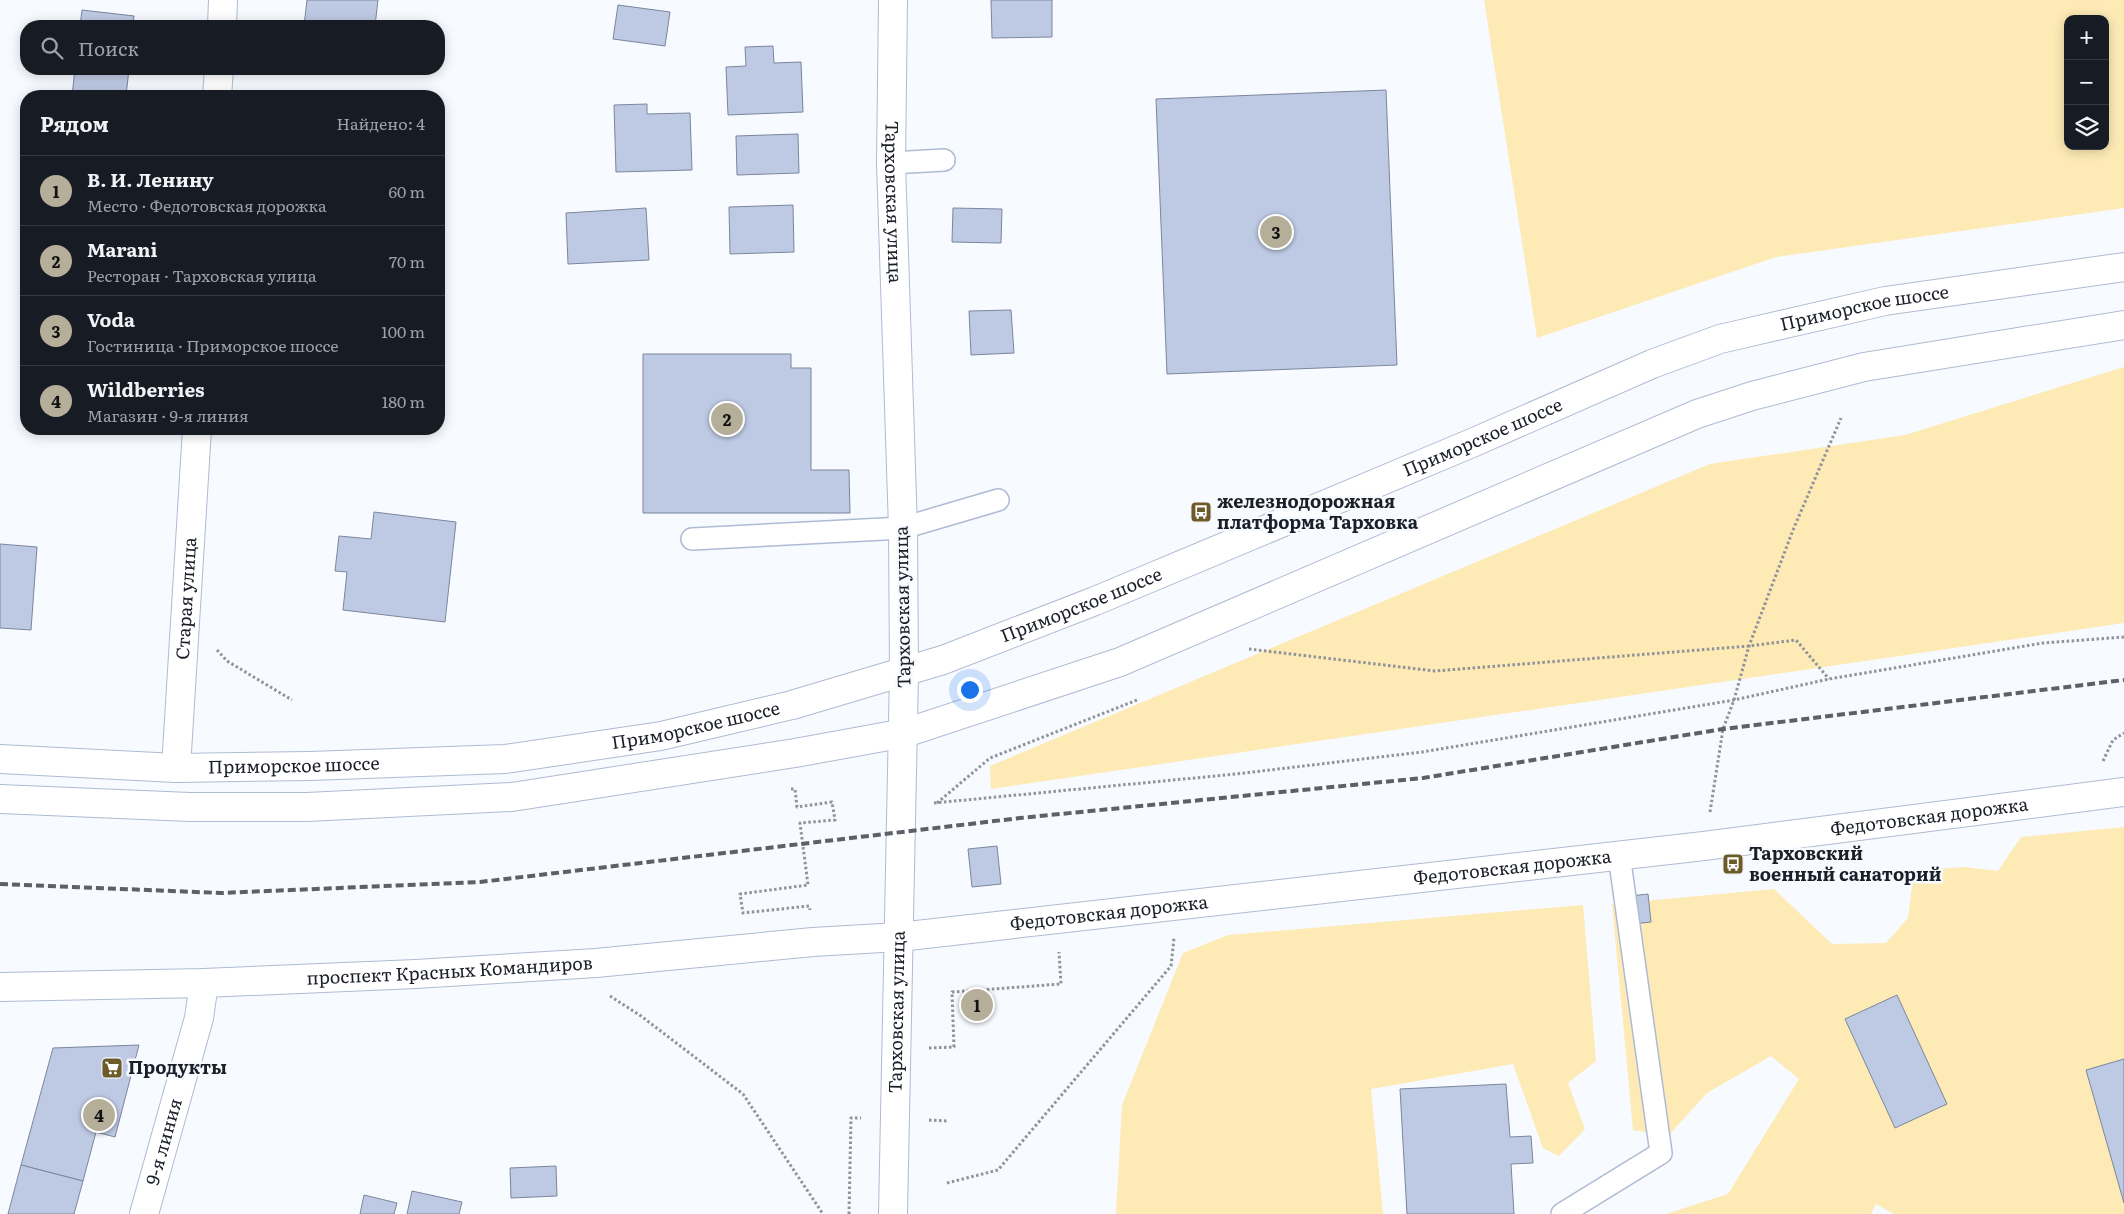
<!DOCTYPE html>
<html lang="ru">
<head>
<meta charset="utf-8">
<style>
	:root { --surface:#171b24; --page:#242831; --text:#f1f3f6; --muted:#9ea1a6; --line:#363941; --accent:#b5af9a }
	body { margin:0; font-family:Literata,serif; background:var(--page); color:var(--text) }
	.controls { position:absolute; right:15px; top:15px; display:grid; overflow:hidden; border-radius:10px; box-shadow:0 2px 12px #0003 }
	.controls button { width:45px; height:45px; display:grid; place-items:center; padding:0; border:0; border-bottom:1px solid var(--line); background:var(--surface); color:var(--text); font:25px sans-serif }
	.you { position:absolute; left:969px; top:689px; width:18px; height:18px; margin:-12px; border:4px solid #fff; border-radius:50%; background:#1a73e8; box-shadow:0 0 0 8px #1a73e833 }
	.badge { display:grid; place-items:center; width:32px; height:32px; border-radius:50%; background:var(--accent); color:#111; font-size:16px; font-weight:700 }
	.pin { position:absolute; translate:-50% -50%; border:2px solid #fff; box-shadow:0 1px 5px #0006 }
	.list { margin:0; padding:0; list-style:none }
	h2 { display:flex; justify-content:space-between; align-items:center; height:65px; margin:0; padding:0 20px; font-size:21px }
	h2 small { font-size:16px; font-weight:400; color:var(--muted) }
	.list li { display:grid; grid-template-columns:32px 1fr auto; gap:15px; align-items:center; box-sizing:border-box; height:70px; padding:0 20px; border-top:1px solid var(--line) }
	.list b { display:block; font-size:19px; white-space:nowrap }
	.list p { margin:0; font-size:16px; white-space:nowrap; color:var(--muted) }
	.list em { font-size:16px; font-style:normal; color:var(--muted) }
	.icon { flex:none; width:28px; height:28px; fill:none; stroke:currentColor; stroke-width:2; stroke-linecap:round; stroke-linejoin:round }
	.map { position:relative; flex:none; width:2124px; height:1214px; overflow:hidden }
	.search { position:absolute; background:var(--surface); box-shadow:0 2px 12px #0003; left:20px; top:20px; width:425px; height:55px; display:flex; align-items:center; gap:12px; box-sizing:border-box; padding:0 18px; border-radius:20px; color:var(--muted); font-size:19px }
	.panel { position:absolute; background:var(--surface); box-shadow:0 2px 12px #0003; left:20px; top:90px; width:425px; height:345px; border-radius:20px }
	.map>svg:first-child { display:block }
</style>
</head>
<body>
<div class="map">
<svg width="2124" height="1214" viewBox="0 0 2124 1214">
	<rect width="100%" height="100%" fill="#f7faff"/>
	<g fill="#fdeab5" fill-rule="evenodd">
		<path d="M1484 0H2124V208L1776 257 1537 338ZM2068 19H2105V146H2068Z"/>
		<path d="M2124 367V623L991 789 990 766 1710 464 1905 435Z"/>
		<path d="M2124 827V1214H1894L1876 1204 1871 1214H1666L1728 1194 1799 1079 1771 1056 1707 1093 1668 1136 1633 1130 1612 904 1774 889 1832 944 1886 943 1908 918 1914 871 1964 867 1998 871 2021 837Z"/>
		<path d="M1583 905 1596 1061 1568 1083 1585 1129 1559 1156 1543 1148 1513 1064 1371 1089 1383 1214H1116L1122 1105 1183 953 1228 935Z"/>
	</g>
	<g fill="#becae4" stroke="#7b869d">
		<path d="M307 0H378L375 26H304Z"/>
		<path d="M991 0H1052V37L992 38Z"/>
		<path d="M618 5 670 12 665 46 613 39Z"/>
		<path d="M82 10 134 16 133 26H80Z"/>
		<path d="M773 46 774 63 801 62 803 112 728 115 726 67 746 66 745 47Z"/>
		<path d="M75 69H129L126 96H72Z"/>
		<path d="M329 69H369L368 74Z"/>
		<path d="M1386 90 1397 365 1167 374 1156 99Z"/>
		<path d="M647 104V114L690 113 692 170 616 172 614 105Z"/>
		<path d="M798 134 799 173 737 175 736 136Z"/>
		<path d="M793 205 794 252 730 254 729 207Z"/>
		<path d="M646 208 649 260 568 264 566 213Z"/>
		<path d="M953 208 1002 209 1001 243 952 242Z"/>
		<path d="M1011 310 1014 353 971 355 969 311Z"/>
		<path d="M643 354H791V368H811V470H849L850 513H643Z"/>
		<path d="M374 512 456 522 445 622 343 610 347 572 335 571 339 536 371 539Z"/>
		<path d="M0 544 37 547 31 630 0 628Z"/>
		<path d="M997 846 1001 884 972 887 968 849Z"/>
		<path d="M1648 894 1651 922 1633 924 1630 896Z"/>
		<path d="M1897 995 1947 1104 1895 1128 1845 1019Z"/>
		<path d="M139 1045 115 1137 96 1132 83 1181 21 1165 53 1048Z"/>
		<path d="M2124 1059V1203L2086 1070Z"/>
		<path d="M1506 1084 1510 1137 1531 1136 1533 1163 1511 1164 1514 1214H1407L1400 1089Z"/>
		<path d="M21 1165 83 1181 74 1214H8Z"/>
		<path d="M556 1166 557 1196 511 1198 510 1168Z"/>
		<path d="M412 1191 462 1202 459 1214H407Z"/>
		<path d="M364 1195 397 1203 394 1214H360Z"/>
	</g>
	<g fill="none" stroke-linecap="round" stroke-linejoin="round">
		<g stroke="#afbbd4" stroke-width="24">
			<g id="lane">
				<path d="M891 163 944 160"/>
				<path d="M692 539 903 528 998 500"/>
				<path d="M1562 1214 1661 1153 1619 855"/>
			</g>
		</g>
		<g stroke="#afbbd4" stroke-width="30">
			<g id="street">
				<path id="s1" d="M893 0 891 163 903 528 904 673"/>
				<path d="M222 26 223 0"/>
				<path d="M217 96 219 69"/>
				<path id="s2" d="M176 768 197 429"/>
				<path id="s3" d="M144 1214 199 1018 204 983"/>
			</g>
		</g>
		<g stroke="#afbbd4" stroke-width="30">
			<g id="secondary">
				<path id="s4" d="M0 987 204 983 416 974 596 963 813 942 899 937 1704 846 2124 792"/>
				<path id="s5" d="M893 1214 904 673"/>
			</g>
		</g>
		<g stroke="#afbbd4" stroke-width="30">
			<g id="highway">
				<path id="s6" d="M0 759 176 768 310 766 505 759 661 736 792 705 943 660 1095 601 1472 443 1652 364 1720 339 1885 301 2124 267"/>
				<path d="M0 799 190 807H307L512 797 795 753 905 733 1120 662 1697 414 1752 396 1864 367 2124 325"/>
			</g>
		</g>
		<g stroke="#8f939a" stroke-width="3" stroke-dasharray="2.5 2.5" stroke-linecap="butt">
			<path d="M1249 649 1435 671 1749 646 1796 640 1829 679"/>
			<path d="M217 650 227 661 292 700"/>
			<path d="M2103 761 2113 740 2124 733"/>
			<path d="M791 789H795L797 807 832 802 835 820 800 823 808 885 740 894 743 913 809 906 810 910"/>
			<path d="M934 803 1236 774 1422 752 1734 700 1829 679 2043 643 2124 637"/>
			<path d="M937 803 990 758 1137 700"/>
			<path d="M1710 812 1723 729 1734 700 1749 646 1793 530 1841 418"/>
			<path d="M610 996 641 1016 743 1094 823 1214"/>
			<path d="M929 1048 954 1047 952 992 1061 984 1059 952"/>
			<path d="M929 1120 948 1121"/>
			<path d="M947 1183 998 1170 1171 966 1174 938"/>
			<path d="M849 1214 851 1118H861"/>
		</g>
		<use href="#lane" stroke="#fff" stroke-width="21"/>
		<use href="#street" stroke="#fff" stroke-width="28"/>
		<use href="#secondary" stroke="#fff" stroke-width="28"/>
		<use href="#highway" stroke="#fff" stroke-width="28"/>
		<path stroke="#5d6068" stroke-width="4" stroke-dasharray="8 4" stroke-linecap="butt" d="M0 884 221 893 480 882 1020 818 1423 778 1723 729 2124 680"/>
	</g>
	<defs>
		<g id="bus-square" transform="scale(1.125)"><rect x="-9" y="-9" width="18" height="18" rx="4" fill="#6c5b29" stroke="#f7faff"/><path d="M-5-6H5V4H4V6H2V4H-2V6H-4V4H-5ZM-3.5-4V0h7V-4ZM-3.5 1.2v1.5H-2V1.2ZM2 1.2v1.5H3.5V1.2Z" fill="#fff"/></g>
		<g id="supermarket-square" transform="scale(1.125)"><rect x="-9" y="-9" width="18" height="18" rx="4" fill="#6c5b29" stroke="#f7faff"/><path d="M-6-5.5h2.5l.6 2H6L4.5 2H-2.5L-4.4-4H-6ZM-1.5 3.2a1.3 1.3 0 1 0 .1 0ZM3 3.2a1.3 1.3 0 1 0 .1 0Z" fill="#fff"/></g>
	</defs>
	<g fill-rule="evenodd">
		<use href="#bus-square" x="1201" y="512"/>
		<use href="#bus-square" x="1733" y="864"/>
		<use href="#supermarket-square" x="112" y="1068"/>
	</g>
	<g text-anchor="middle" stroke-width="5" stroke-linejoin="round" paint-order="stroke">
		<g font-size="18" fill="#1b1f28" stroke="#f7faff">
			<text dy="6" stroke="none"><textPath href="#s1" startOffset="202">Тарховская улица</textPath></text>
			<text dy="6" stroke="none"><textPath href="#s6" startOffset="1944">Приморское шоссе</textPath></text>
			<text dy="6" stroke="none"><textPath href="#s6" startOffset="1539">Приморское шоссе</textPath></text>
			<text dy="6" stroke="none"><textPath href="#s2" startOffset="170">Старая улица</textPath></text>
			<text dy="6" stroke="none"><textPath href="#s6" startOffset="1104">Приморское шоссе</textPath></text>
			<text transform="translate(903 607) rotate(-91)" y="6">Тарховская улица</text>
			<text dy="6" stroke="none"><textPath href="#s6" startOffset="699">Приморское шоссе</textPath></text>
			<text dy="6" stroke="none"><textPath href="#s6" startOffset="294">Приморское шоссе</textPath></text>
			<text dy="6" stroke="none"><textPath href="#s4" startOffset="1938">Федотовская дорожка</textPath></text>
			<text dy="6" stroke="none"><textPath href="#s4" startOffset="1518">Федотовская дорожка</textPath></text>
			<text dy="6" stroke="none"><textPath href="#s4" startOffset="1112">Федотовская дорожка</textPath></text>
			<text dy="6" stroke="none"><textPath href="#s4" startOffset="450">проспект Красных Командиров</textPath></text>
			<text dy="6" stroke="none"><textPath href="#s5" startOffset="202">Тарховская улица</textPath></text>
			<text dy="6" stroke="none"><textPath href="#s3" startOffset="75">9-я линия</textPath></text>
		</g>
		<g font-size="18" font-weight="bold" fill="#1b1f28" stroke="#f7faff" text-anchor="start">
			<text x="1217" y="508">железнодорожная<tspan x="1217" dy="21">платформа Тарховка</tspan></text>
			<text x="1749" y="860">Тарховский<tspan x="1749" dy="21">военный санаторий</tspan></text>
			<text x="128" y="1074">Продукты</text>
		</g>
	</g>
</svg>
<div class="controls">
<button>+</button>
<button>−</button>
<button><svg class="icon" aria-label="layers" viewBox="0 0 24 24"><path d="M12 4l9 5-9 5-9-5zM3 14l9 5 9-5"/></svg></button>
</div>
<div class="you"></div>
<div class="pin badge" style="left:977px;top:1005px">1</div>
<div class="pin badge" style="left:727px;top:419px">2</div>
<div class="pin badge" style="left:1276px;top:232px">3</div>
<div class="pin badge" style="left:99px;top:1115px">4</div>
<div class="search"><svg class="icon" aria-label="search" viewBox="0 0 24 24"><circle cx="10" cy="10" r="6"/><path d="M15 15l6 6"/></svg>Поиск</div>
<section class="panel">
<h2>Рядом<small>Найдено: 4</small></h2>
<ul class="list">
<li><span class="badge">1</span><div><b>В. И. Ленину</b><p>Место · Федотовская дорожка</p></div><em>60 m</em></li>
<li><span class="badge">2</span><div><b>Marani</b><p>Ресторан · Тарховская улица</p></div><em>70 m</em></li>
<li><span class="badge">3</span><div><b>Voda</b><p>Гостиница · Приморское шоссе</p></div><em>100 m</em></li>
<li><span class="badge">4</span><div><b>Wildberries</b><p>Магазин · 9-я линия</p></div><em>180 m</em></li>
</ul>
</section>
</div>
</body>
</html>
